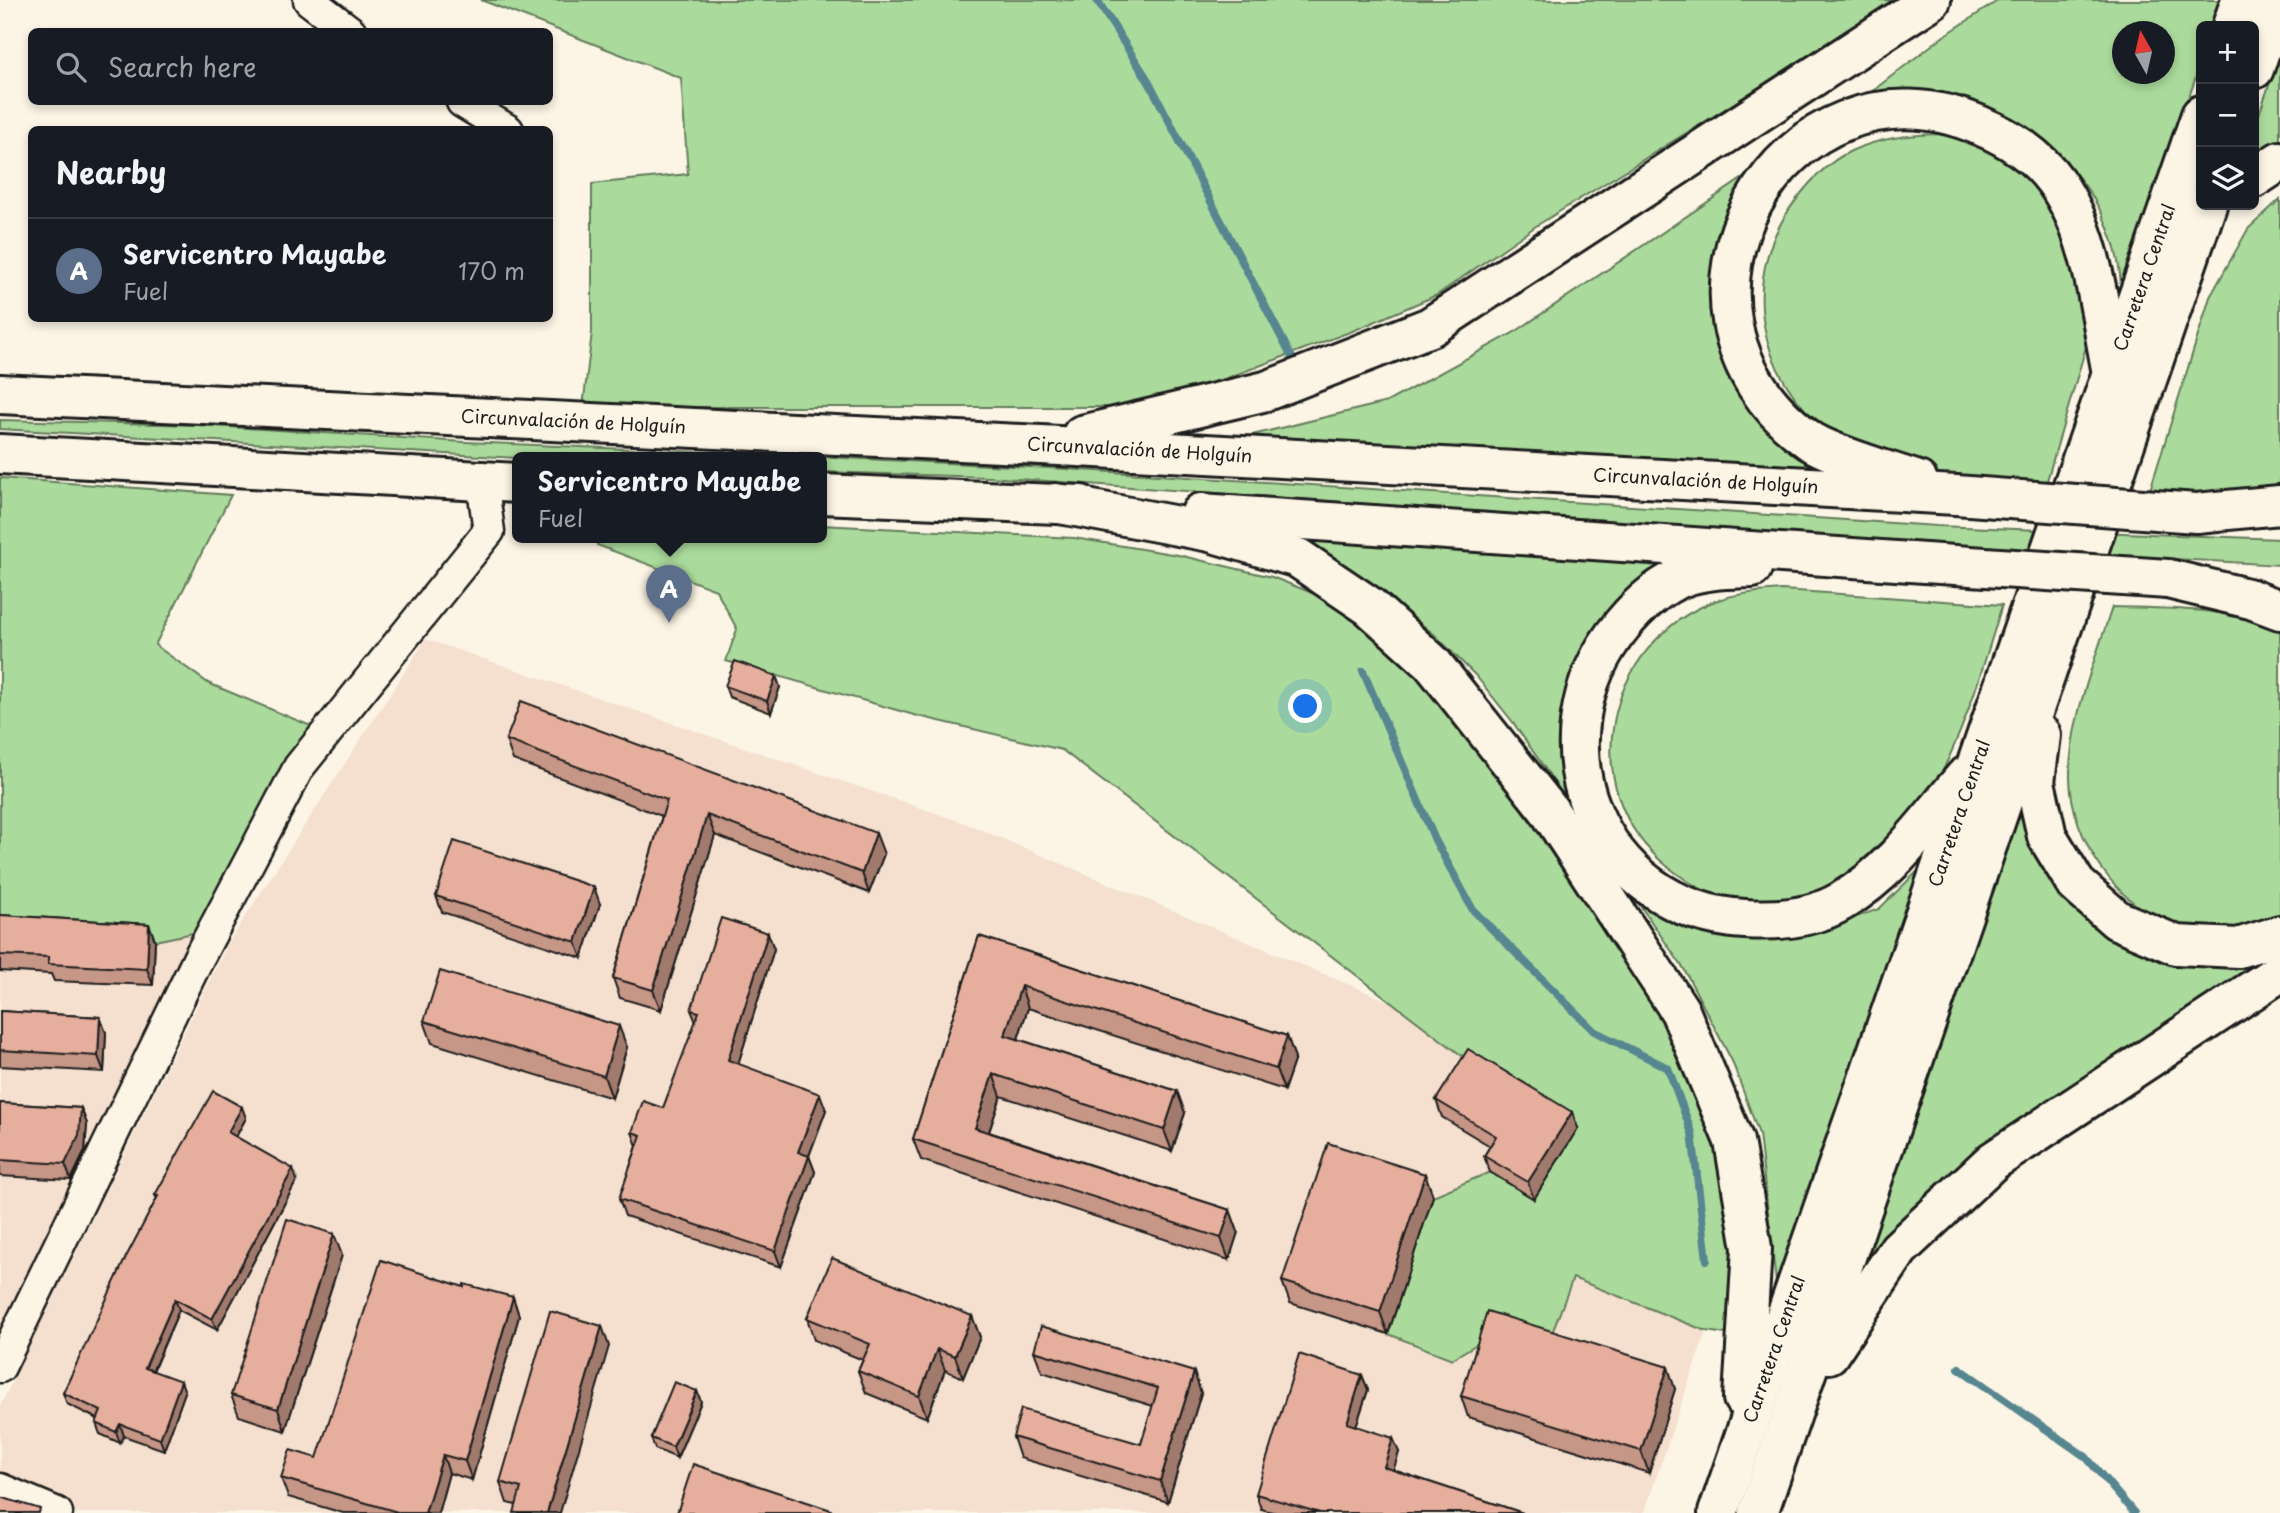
<!DOCTYPE html>
<html lang="en">
<head>
<meta charset="utf-8">
<style>
	:root { --surface:#171b24; --page:#242831; --text:#f1f3f6; --muted:#9ea1a6; --line:#363941; --accent:#0b8043 }
	body { margin:0; font-family:"Playpen Sans",sans-serif; background:var(--page); color:var(--text) }
	.controls { position:absolute; right:21px; top:21px; display:grid; overflow:hidden; border-radius:10px; box-shadow:0 4px 10px #0003 }
	.controls button { width:63px; height:63px; display:grid; place-items:center; padding:0; border:0; border-bottom:2px solid var(--line); background:var(--surface); color:var(--text); font:35px sans-serif }
	.compass { position:absolute; left:2112px; top:21px; width:63px; height:63px; border-radius:50%; background:var(--surface); box-shadow:0 4px 10px #0003; rotate:352deg }
	.you { position:absolute; left:1306px; top:707px; width:24px; height:24px; margin:-18px; border:5px solid #fff; border-radius:50%; background:#1a73e8; box-shadow:0 0 0 10px #1a73e833 }
	.badge { display:grid; place-items:center; width:46px; height:46px; border-radius:50%; background:var(--accent); color:#fff; font-size:23px; font-weight:700 }
	.pin { position:absolute; translate:-50% -58px; filter:drop-shadow(0 2px 4px #0008) }
	.pin::after { content:''; position:absolute; top:37px; width:24px; height:21px; background:inherit; clip-path:polygon(0 0,100% 0,50% 100%) }
	.popup { position:absolute; left:512px; top:452px; width:315px; height:91px; box-sizing:border-box; display:grid; place-content:center; border-radius:10px; background:var(--surface); filter:drop-shadow(0 2px 5px #0005); font-size:23px; white-space:nowrap; color:var(--muted) }
	.popup b { font-size:26px; color:var(--text) }
	.popup::after { content:''; position:absolute; left:50%; top:100%; margin-left:-14px; border:14px solid transparent; border-top-color:var(--surface) }
	.list { margin:0; padding:0; list-style:none }
	h2 { display:flex; justify-content:space-between; align-items:center; height:91px; margin:0; padding:0 28px; font-size:30px }
	h2 small { font-size:23px; font-weight:400; color:var(--muted) }
	.list li { display:grid; grid-template-columns:46px 1fr auto; gap:21px; align-items:center; box-sizing:border-box; height:105px; padding:0 28px; border-top:2px solid var(--line) }
	.list b { display:block; font-size:26px; white-space:nowrap }
	.list p { margin:0; font-size:23px; white-space:nowrap; color:var(--muted) }
	.list em { font-size:23px; font-style:normal; color:var(--muted) }
	.icon { flex:none; width:38px; height:38px; fill:none; stroke:currentColor; stroke-width:2; stroke-linecap:round; stroke-linejoin:round }
	.map { position:relative; flex:none; width:2280px; height:1513px; overflow:hidden }
	.search { position:absolute; background:var(--surface); box-shadow:0 4px 10px #0003; left:28px; top:28px; width:525px; height:77px; display:flex; align-items:center; gap:18px; box-sizing:border-box; padding:0 24px; border-radius:10px; color:var(--muted); font-size:26px }
	.panel { position:absolute; background:var(--surface); box-shadow:0 4px 10px #0003; left:28px; top:126px; width:525px; height:196px; border-radius:10px }
	.map>svg:first-child { display:block }
</style>
</head>
<body>
<div class="map">
<svg width="2280" height="1513" viewBox="0 0 2280 1513">
	<rect width="100%" height="100%" fill="#fcf5e5"/>
	<filter id="ink" filterUnits="userSpaceOnUse"><feTurbulence type="fractalNoise" baseFrequency=".0143" numOctaves="2"/><feDisplacementMap in="SourceGraphic" scale="14" xChannelSelector="R" yChannelSelector="G"/><feConvolveMatrix kernelMatrix="1 2 1 2 8 2 1 2 1" color-interpolation-filters="sRGB"/></filter>
	<g filter="url(#ink)">
		<g fill="#f5e0cf">
			<path d="M426 639 965 823 1657 1114 1719 1294 1644 1513H0V1406L228 943Z"/>
			<path d="M0 914 212 929 0 1360Z"/>
		</g>
		<g fill="#abdb9c" stroke="#647c5c" stroke-width="2" fill-rule="evenodd">
			<path d="M481 0H1901L1536 226 1437 295 1355 330 1219 381 1115 407H583L592 332V184L688 174 681 78Z"/>
			<path d="M1999 0H2223L2214 26H2201V63L2121 287C2119 239 2095 187 2057 156 2035 139 1983 118 1956 104L1787 152 1725 305 1845 483 1240 438 1387 402 1515 332 1875 89 1941 38ZM2122 32H2164V74H2122Z"/>
			<path d="M2280 53V153L2254 173V129Z"/>
			<path d="M1939 134 1993 146 2060 202 2090 333 2046 484C2013 483 1978 484 1945 480 1923 477 1897 462 1876 453 1862 448 1844 444 1832 435 1755 375 1737 273 1799 196 1813 178 1830 161 1851 151 1879 138 1908 135 1939 134Z"/>
			<path d="M2280 199V498L2150 490 2210 297 2248 229Z"/>
			<path d="M0 420 198 425 465 442 812 457 517 458 0 429Z"/>
			<path d="M821 457 1050 468 1937 526 2280 539V565L1986 548 989 477 821 472Z"/>
			<path d="M0 478 231 495 155 645 208 683 318 729 212 929 155 941 0 931Z"/>
			<path d="M821 525 1074 538 1178 555 1272 577 1332 601 1403 655 1499 774 1577 892 1618 943 1659 1004 1725 1141 1740 1237 1733 1335 1706 1331 1573 1278 1546 1349 1495 1333 1452 1359 1388 1334 1433 1196 1490 1172 1534 1199 1577 1128 1474 1065 1062 750 914 715 726 661 737 629 716 590 597 545 599 537H821Z"/>
			<path d="M1277 537 1704 560 1683 574 1579 700 1620 868 1829 927 1879 909 1924 865 1778 1300 1759 1134 1732 1061 1684 969 1512 721 1476 676 1435 635 1382 593Z"/>
			<path d="M1782 590 2002 605C1982 671 1962 741 1926 802 1910 828 1886 846 1863 865 1853 873 1842 886 1831 892 1807 904 1773 904 1748 901 1712 897 1696 889 1667 866 1573 791 1604 643 1715 601 1736 593 1760 592 1782 590Z"/>
			<path d="M2112 607C2167 608 2228 608 2280 628V928C2249 934 2211 937 2180 928 2119 910 2071 840 2070 778 2069 721 2095 661 2112 607Z"/>
			<path d="M2031 780 2040 822 2177 959 2213 967 2280 959 2066 1111 1843 1328Z"/>
		</g>
		<g fill="none" stroke-linecap="round" stroke-linejoin="round">
			<g stroke="#578690" stroke-width="8">
				<path d="M1097 0 1149 82 1292 358"/>
				<path d="M1363 671 1435 840 1473 910 1594 1031 1668 1068 1692 1133 1707 1260"/>
				<path d="M1959 1368 2086 1457 2134 1513"/>
			</g>
			<g stroke="#1c1c1c" stroke-width="35">
				<g id="street">
					<path d="M309 0 351 32"/>
					<path d="M462 102 508 130"/>
					<path d="M0 1367 199 957 299 767 489 531 482 481"/>
					<path d="M0 1489 57 1513"/>
				</g>
			</g>
			<g stroke="#1c1c1c" stroke-width="44">
				<g id="highway">
					<path d="M2232 26 2241 0"/>
					<path d="M2254 69 2277 0"/>
					<path d="M2254 178 2280 161"/>
					<path id="s1" d="M0 394 1041 445 1956 495"/>
					<path d="M1082 435 1266 391 1430 327 1931 0"/>
					<path d="M0 454 517 483"/>
					<path d="M1918 481C1892 472 1829 454 1809 440 1630 310 1783 40 1981 126 2008 137 2038 156 2056 182 2094 236 2099 310 2112 373"/>
					<path d="M821 494 1081 505"/>
					<path d="M1055 503 1210 532 1298 558 1369 606 1432 663 1548 809 1680 1011 1734 1141 1752 1248 1743 1398"/>
					<path d="M1201 513 1925 563"/>
					<path d="M2196 513 2280 505"/>
					<path d="M1752 568C1731 569 1703 569 1683 577 1660 585 1637 607 1622 625 1528 739 1596 911 1745 919 1776 921 1814 918 1842 901 1893 871 1927 821 1965 777"/>
					<path d="M2168 579 2251 599 2280 610"/>
					<path d="M2041 735 2035 782 2047 836 2076 884 2117 920 2176 945 2238 948 2280 935"/>
					<path d="M1829 1354 1899 1249 1993 1161 2280 972"/>
					<path id="s2" d="M1718 1513 2201 115"/>
					<path d="M1758 1513 2207 205"/>
				</g>
			</g>
			<use href="#street" stroke="#fcf5e5" stroke-width="30"/>
			<use href="#highway" stroke="#fcf5e5" stroke-width="38"/>
			<g stroke="#1c1c1c" stroke-width="44" stroke-linecap="butt">
				<g id="highway-bridge">
					<path d="M1956 495 2196 513"/>
					<path d="M1925 563 2168 579"/>
				</g>
			</g>
			<use href="#highway-bridge" stroke="#fcf5e5" stroke-width="38"/>
		</g>
		<g fill="#c69687" stroke="#1c1c1c" stroke-width="2">
			<path d="M776 676 780 687 771 713 729 697 725 686Z"/>
			<path d="M506 740 884 854 869 893 715 835 661 1010 620 998 613 978 662 816 513 760Z"/>
			<path d="M436 896 600 904 582 958 442 912Z"/>
			<path d="M0 915 149 924 155 941 153 985 54 981 51 974 0 971Z"/>
			<path d="M768 933 774 949 738 1064 826 1110 809 1156 815 1172 781 1267 625 1216 619 1199 637 1146 632 1132 663 1108 696 1022 691 1010Z"/>
			<path d="M979 936 1287 1036 1295 1058 1284 1090 1028 1008 1018 1039 1177 1091 1185 1113 1172 1151 1001 1096 989 1132 1230 1210 1238 1232 1229 1260 921 1160 913 1139Z"/>
			<path d="M0 1011 100 1017 106 1033 104 1072 0 1066Z"/>
			<path d="M424 1021 627 1047 612 1098 432 1043Z"/>
			<path d="M1436 1100 1578 1128 1534 1199 1490 1172 1484 1156 1490 1146 1442 1117Z"/>
			<path d="M0 1103 81 1108 87 1124 85 1151 71 1180 0 1176Z"/>
			<path d="M246 1118 236 1137 297 1180 217 1330 179 1310 153 1371 185 1392 164 1450 124 1436 120 1443 100 1434 96 1423 98 1419 67 1404 63 1393 157 1199 155 1195Z"/>
			<path d="M1425 1174 1433 1196 1388 1334 1290 1303 1282 1281Z"/>
			<path d="M342 1255 285 1431 239 1416 231 1395Z"/>
			<path d="M464 1287 513 1297 519 1316 472 1480 449 1473 438 1513H343L288 1497 281 1478 317 1458Z"/>
			<path d="M972 1316 980 1337 963 1378 945 1370 927 1418 866 1393 858 1371 863 1360 814 1340 807 1318Z"/>
			<path d="M609 1346 516 1505 507 1503 500 1482Z"/>
			<path d="M1034 1351 1201 1393 1168 1502 1020 1458 1013 1437 1141 1444 1153 1406 1042 1372Z"/>
			<path d="M1362 1375 1368 1390 1356 1426 1399 1452 1393 1470 1523 1513H1276L1261 1509 1256 1494Z"/>
			<path d="M1675 1389 1649 1473 1468 1417 1461 1396Z"/>
			<path d="M697 1391 701 1402 677 1458 655 1449 651 1438Z"/>
		</g>
		<g fill="#a17a6e" stroke="#1c1c1c" stroke-width="2">
			<path d="M776 676 780 687 771 713 767 701Z"/>
			<path d="M707 815 715 835 661 1010 653 990Z"/>
			<path d="M876 833 884 854 869 893 862 873Z"/>
			<path d="M594 887 600 904 582 958 576 942Z"/>
			<path d="M149 924 155 941 153 985 147 969Z"/>
			<path d="M768 933 774 949 734 1077 728 1060Z"/>
			<path d="M1021 986 1028 1008 1012 1057 1005 1035Z"/>
			<path d="M100 1017 106 1033 104 1072 98 1056Z"/>
			<path d="M619 1026 627 1047 612 1098 604 1076Z"/>
			<path d="M1287 1036 1295 1058 1284 1090 1276 1069Z"/>
			<path d="M993 1074 1001 1096 983 1149 975 1128Z"/>
			<path d="M1177 1091 1185 1113 1172 1151 1164 1130Z"/>
			<path d="M820 1094 826 1110 804 1169 798 1152Z"/>
			<path d="M242 1107 246 1118 232 1143 228 1132Z"/>
			<path d="M81 1108 87 1124 85 1151 71 1180 65 1164Z"/>
			<path d="M1572 1112 1578 1128 1534 1199 1528 1182Z"/>
			<path d="M809 1156 815 1172 781 1267 775 1251Z"/>
			<path d="M293 1169 297 1180 217 1330 212 1319Z"/>
			<path d="M1425 1174 1433 1196 1388 1334 1380 1312Z"/>
			<path d="M1230 1210 1238 1232 1229 1260 1221 1238Z"/>
			<path d="M334 1234 342 1255 285 1431 278 1409Z"/>
			<path d="M513 1297 519 1316 472 1480 465 1461Z"/>
			<path d="M175 1299 179 1310 149 1379 145 1368Z"/>
			<path d="M972 1316 980 1337 963 1378 955 1356Z"/>
			<path d="M602 1326 609 1346 560 1513H547Z"/>
			<path d="M937 1349 945 1370 927 1418 919 1396Z"/>
			<path d="M1668 1367 1675 1389 1649 1473 1641 1451Z"/>
			<path d="M1194 1372 1201 1393 1168 1502 1160 1481Z"/>
			<path d="M1362 1375 1368 1390 1352 1438 1347 1423Z"/>
			<path d="M181 1381 185 1392 164 1450 160 1439Z"/>
			<path d="M697 1391 701 1402 677 1458 673 1447Z"/>
			<path d="M120 1424 124 1436 120 1443 116 1432Z"/>
			<path d="M1393 1438 1399 1452 1390 1481 1384 1467Z"/>
			<path d="M443 1455 449 1473 438 1513H425Z"/>
		</g>
		<g fill="#e6af9d" stroke="#1c1c1c" stroke-width="2">
			<path d="M735 661 776 676 767 701 725 686Z"/>
			<path d="M521 701 876 833 862 873 707 815 653 990 613 978 667 800 506 740Z"/>
			<path d="M454 841 594 887 576 942 436 896Z"/>
			<path d="M0 915 149 924 147 969 48 964V957L0 955Z"/>
			<path d="M721 918 768 933 728 1060 820 1094 798 1152 809 1156 775 1251 619 1199 641 1135 632 1132 643 1101 663 1108 699 1012 691 1010Z"/>
			<path d="M979 936 1287 1036 1276 1069 1021 986 1005 1035 1177 1091 1164 1130 993 1074 975 1128 1230 1210 1221 1238 913 1139Z"/>
			<path d="M440 971 619 1026 604 1076 424 1021Z"/>
			<path d="M0 1011 100 1017 98 1056 0 1050Z"/>
			<path d="M1468 1049 1572 1112 1528 1182 1484 1156 1496 1136 1436 1100Z"/>
			<path d="M213 1091 242 1107 228 1132 293 1169 212 1319 175 1299 145 1368 181 1381 160 1439 120 1424 116 1432 96 1423 101 1411 63 1393 126 1257 158 1196 155 1195Z"/>
			<path d="M0 1103 81 1108 79 1135 65 1164 0 1160Z"/>
			<path d="M1328 1143 1425 1174 1380 1312 1282 1281Z"/>
			<path d="M287 1219 334 1234 278 1409 231 1395Z"/>
			<path d="M832 1258 972 1316 955 1356 937 1349 919 1396 858 1371 870 1344 807 1318Z"/>
			<path d="M381 1260 464 1287V1284L513 1297 465 1461 443 1455 425 1513H401L281 1478 290 1450 317 1458Z"/>
			<path d="M550 1311 602 1326 547 1513H514L521 1488 500 1482Z"/>
			<path d="M1487 1311 1668 1367 1641 1451 1461 1396Z"/>
			<path d="M1041 1326 1194 1372 1160 1481 1013 1437 1021 1409 1141 1444 1158 1388 1034 1351Z"/>
			<path d="M1299 1354 1362 1375 1347 1423 1393 1438 1384 1467 1523 1513H1320L1256 1494Z"/>
			<path d="M674 1382 697 1391 673 1447 651 1438Z"/>
			<path d="M693 1464 831 1510 830 1513H677Z"/>
			<path d="M0 1497 40 1509 39 1513H0Z"/>
		</g>
	</g>
	<g text-anchor="middle" stroke-width="5" stroke-linejoin="round" paint-order="stroke">
		<g font-size="18" fill="#1c1c1c" stroke="#fcf5e5">
			<text dy="6" stroke="none"><textPath href="#s2" startOffset="1307">Carretera Central</textPath></text>
			<text dy="6" stroke="none"><textPath href="#s1" startOffset="574">Circunvalación de Holguín</textPath></text>
			<text dy="6" stroke="none"><textPath href="#s1" startOffset="1141">Circunvalación de Holguín</textPath></text>
			<text dy="6" stroke="none"><textPath href="#s1" startOffset="1708">Circunvalación de Holguín</textPath></text>
			<text dy="6" stroke="none"><textPath href="#s2" startOffset="740">Carretera Central</textPath></text>
			<text dy="6" stroke="none"><textPath href="#s2" startOffset="173">Carretera Central</textPath></text>
		</g>
	</g>
</svg>
<div class="controls">
<button>+</button>
<button>−</button>
<button><svg class="icon" aria-label="layers" viewBox="0 0 24 24"><path d="M12 4l9 5-9 5-9-5zM3 14l9 5 9-5"/></svg></button>
</div>
<svg class="compass" viewBox="-18 -18 36 36"><path d="M0-13l5 13h-10z" fill="#e53935"/><path d="M0 13l5-13h-10z" fill="#9ea1a6"/></svg>
<div class="you"></div>
<div class="pin badge" style="left:669px;top:623px;background:#5c6f8a">A</div>
<div class="popup"><b>Servicentro Mayabe</b>Fuel</div>
<div class="search"><svg class="icon" aria-label="search" viewBox="0 0 24 24"><circle cx="10" cy="10" r="6"/><path d="M15 15l6 6"/></svg>Search here</div>
<section class="panel">
<h2>Nearby<small></small></h2>
<ul class="list">
<li><span class="badge" style="background:#5c6f8a">A</span><div><b>Servicentro Mayabe</b><p>Fuel</p></div><em>170 m</em></li>
</ul>
</section>
</div>
</body>
</html>
